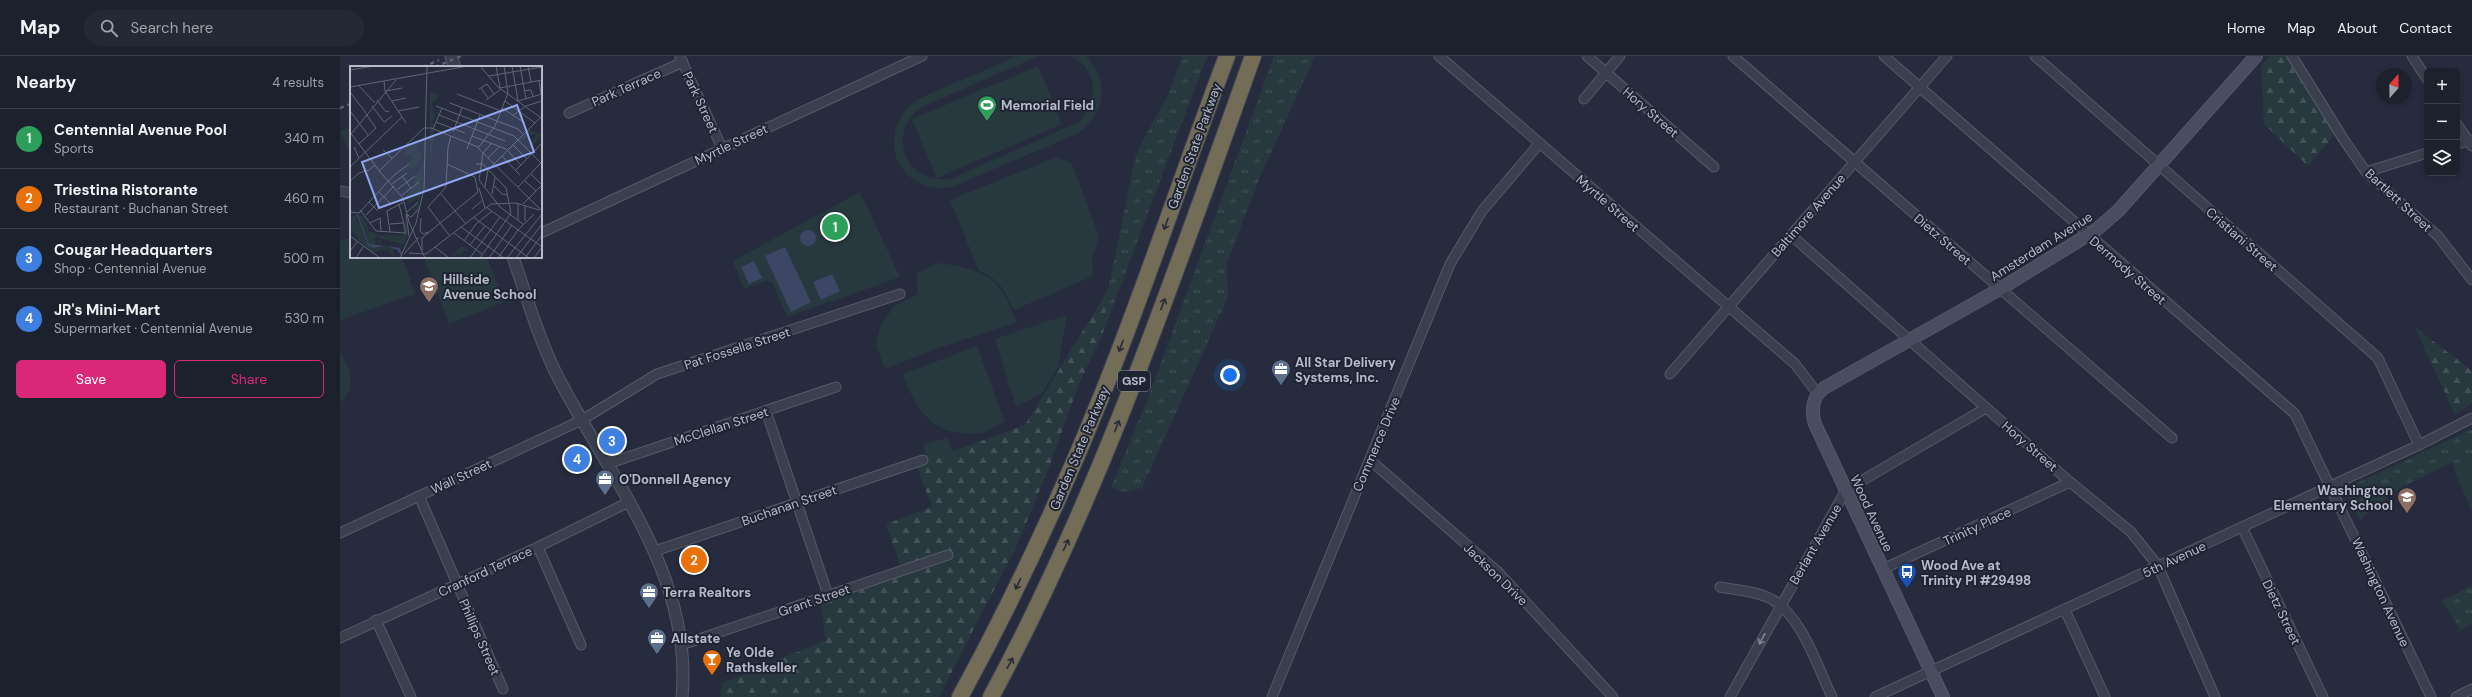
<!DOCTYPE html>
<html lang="en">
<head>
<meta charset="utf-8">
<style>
	:root { --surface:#1c212e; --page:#252936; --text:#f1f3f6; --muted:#a0a3aa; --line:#3a3e4a; --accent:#db2777 }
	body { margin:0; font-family:"DM Sans",sans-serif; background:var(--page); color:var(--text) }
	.controls { position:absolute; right:12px; top:12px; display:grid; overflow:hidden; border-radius:6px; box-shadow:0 2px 6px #0003 }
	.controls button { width:36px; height:36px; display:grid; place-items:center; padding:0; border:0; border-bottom:1px solid var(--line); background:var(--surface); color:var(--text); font:20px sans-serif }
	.compass { position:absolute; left:2036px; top:12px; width:36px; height:36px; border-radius:50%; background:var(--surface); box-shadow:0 2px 6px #0003; rotate:20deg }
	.you { position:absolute; left:890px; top:319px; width:14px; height:14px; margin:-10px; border:3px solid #fff; border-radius:50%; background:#1a73e8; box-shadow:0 0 0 6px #1a73e833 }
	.badge { display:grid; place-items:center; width:26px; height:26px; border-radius:50%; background:var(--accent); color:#fff; font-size:13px; font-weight:700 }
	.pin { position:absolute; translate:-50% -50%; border:2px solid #fff; box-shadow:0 1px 4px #0006 }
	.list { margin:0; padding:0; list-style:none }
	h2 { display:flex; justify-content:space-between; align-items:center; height:52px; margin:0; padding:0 16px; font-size:17px }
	h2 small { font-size:13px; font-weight:400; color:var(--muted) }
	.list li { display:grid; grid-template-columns:26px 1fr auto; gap:12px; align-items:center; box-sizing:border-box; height:60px; padding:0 16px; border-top:1px solid var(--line) }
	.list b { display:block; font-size:15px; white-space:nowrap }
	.list p { margin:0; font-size:13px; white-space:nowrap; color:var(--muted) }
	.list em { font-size:13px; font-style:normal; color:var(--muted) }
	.actions { display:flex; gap:8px; padding:12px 16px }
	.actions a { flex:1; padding:9px 0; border:1px solid var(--accent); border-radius:6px; text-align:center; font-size:14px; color:var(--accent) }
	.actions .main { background:var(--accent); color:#fff }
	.icon { flex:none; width:22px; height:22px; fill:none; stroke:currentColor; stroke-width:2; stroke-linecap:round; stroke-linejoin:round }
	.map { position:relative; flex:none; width:2132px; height:641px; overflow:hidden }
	header { display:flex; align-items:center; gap:24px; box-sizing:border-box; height:56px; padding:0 20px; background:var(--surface); border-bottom:1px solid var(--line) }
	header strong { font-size:19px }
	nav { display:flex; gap:22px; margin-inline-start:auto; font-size:14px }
	.search { width:280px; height:36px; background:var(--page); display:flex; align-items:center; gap:10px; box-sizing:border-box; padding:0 14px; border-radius:22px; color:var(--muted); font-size:15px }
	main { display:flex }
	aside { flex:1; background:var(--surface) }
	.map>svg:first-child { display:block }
</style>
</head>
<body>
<header>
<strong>Map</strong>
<div class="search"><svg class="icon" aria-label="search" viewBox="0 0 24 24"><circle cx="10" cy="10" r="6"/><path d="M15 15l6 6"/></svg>Search here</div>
<nav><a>Home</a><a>Map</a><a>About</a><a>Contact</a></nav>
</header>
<main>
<aside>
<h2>Nearby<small>4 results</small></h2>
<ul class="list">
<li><span class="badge" style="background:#2e9e5b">1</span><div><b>Centennial Avenue Pool</b><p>Sports</p></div><em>340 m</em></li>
<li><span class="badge" style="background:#e8710a">2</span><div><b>Triestina Ristorante</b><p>Restaurant · Buchanan Street</p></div><em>460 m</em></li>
<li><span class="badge" style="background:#3f7fe0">3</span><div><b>Cougar Headquarters</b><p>Shop · Centennial Avenue</p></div><em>500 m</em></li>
<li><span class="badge" style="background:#3f7fe0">4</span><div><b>JR's Mini-Mart</b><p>Supermarket · Centennial Avenue</p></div><em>530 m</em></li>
</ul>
<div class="actions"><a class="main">Save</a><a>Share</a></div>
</aside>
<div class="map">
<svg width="2132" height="641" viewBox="0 0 2132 641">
	<defs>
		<pattern id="grass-tufts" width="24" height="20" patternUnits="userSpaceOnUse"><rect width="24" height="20" fill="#28383f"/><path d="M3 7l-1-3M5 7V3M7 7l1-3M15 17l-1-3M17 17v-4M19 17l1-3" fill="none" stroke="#455359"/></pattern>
		<pattern id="forest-firs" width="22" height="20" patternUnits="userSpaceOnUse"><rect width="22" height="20" fill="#28383f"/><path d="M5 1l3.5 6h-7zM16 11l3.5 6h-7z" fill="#455359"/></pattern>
	</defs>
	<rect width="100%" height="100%" fill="#262c3e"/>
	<g fill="url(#grass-tufts)">
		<path d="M843 0H867L763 277 768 234 796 98 829 37Z"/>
		<path d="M934 0H975L920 121 887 207 888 241 802 432 782 436 771 431 805 350Z"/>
		<path d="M2132 373V407L2114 413 2113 406 2054 435 2020 464 2004 433Z"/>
		<path d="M2132 530V568L2120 574 2102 544Z"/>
	</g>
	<g fill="url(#forest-firs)">
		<path d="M1931 0H1947L1995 78 1968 110 1924 68 1921 9Z"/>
		<path d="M768 234 763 277 738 330 709 412 676 491 599 641H380L382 627 486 584 480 543 562 514 546 468 592 451 576 409 685 369Z"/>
		<path d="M2075 271 2132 315V347L2115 359Z"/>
	</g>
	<g fill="#28383f">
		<path d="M678 0H699L586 49C544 71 563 129 610 123L739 66C760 46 758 12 730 0H746C770 24 766 61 736 78L612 131C594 134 578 130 565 116 546 94 552 60 577 44 587 38 599 34 610 29 633 19 655 10 678 0Z"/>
		<path d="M698 10 722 68 597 122 572 63Z"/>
		<path d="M11 71V100L0 75Z"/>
		<path d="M717 101 732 108 759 180 752 202 753 220 674 254 663 233 655 224 638 213 610 144Z"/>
		<path d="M520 136 560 221 447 261 432 226 426 225 404 233 393 205Z"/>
		<path d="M11 182V201H62L75 238 0 264V185Z"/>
		<path d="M84 201H147L164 246 109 268Z"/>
		<path d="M599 207C621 210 647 214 661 234 668 243 672 256 677 266L601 291 545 313 536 289 540 271 554 250 577 238V217Z"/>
		<path d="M727 259 718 311 702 337 676 351 655 283Z"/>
		<path d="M637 290 665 366C657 370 647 376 639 377 595 382 576 356 563 318Z"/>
		<path d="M0 296C10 311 18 333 0 346Z"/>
		<path d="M607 382 613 397 589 405 583 389Z"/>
		<path d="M2132 407V456L2114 413Z"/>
	</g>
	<g fill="#3d4665">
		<circle cx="468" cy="182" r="8"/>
		<path d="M445 191 471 246 451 256 425 200Z"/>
		<path d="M414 205 422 222 409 228 401 211Z"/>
		<path d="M492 218 500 235 481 244 473 226Z"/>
	</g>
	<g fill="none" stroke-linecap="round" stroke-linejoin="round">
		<g stroke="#555a69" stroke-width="11">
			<g id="minor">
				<path d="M1099 0 1455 308 1478 338"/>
				<path d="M1247 0 1374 111"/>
				<path d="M1393 0 1832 382"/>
				<path d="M1544 0 1955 358 2091 641"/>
				<path d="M1695 0 2038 302 2079 389"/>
				<path d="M1952 0 2004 84 2026 116 2098 180 2132 224"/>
				<path d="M2072 0 2087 23"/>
				<path d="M340 1 382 92"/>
				<path d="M1244 43 1280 0"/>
				<path d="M229 57 343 6"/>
				<path d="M2117 68 2132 90"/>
				<path d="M2117 88 2132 84"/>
				<path d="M2026 116 2087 97"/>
				<path d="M0 135 11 137"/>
				<path d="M201 177 582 0"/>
				<path d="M1451 179 1730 426 1791 476 1818 510 1875 641"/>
				<path d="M1330 318 1607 0"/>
				<path d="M426 355 488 539"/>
				<path d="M1030 404 1158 516 1273 641"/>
				<path d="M267 408 496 331"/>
				<path d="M79 440 163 633"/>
				<path d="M1902 471 1983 641"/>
				<path d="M0 477 242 364 317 318 560 238"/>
				<path d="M198 491 241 589"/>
				<path d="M315 495 583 404"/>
				<path d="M1543 513 1730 426"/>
				<path d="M1380 531C1396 534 1416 535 1431 543 1461 558 1478 612 1492 641"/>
				<path d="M1725 554 1765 641"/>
				<path d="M36 564 71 641"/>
				<path d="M0 582 198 491 289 446"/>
				<path d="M341 589 608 499"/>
				<path d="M932 641 1110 208 1142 155 1199 88"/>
				<path d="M1390 641 1506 434 1646 352"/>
				<path d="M1535 641 2079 389 2132 362"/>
				<path d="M2116 641 2132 633"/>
			</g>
		</g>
		<g stroke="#555a69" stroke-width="13">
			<g id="tertiary">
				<path d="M111 0 115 11"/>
				<path d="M173 201C187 242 200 287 220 325 273 426 353 521 342 641"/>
			</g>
		</g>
		<g stroke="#555a69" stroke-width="14">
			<path id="secondary" d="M1603 641 1475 368C1471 355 1472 341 1484 332L1660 233 1756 174 1778 155 1916 0"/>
		</g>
		<g stroke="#424756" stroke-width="18">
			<g id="motorway">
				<path d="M620 641C674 542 722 439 764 334 808 224 845 111 887 0"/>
				<path d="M651 641C761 437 835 217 913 0"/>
			</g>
		</g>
		<use href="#minor" stroke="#3a3f4e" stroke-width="9"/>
		<use href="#tertiary" stroke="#3a3f4e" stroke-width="11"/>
		<use href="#secondary" stroke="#484d60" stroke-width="12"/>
		<use href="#motorway" stroke="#736d58" stroke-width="16"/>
		<g stroke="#5c6274" stroke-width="2.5" stroke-dasharray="4 4" stroke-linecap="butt">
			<path d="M83 11 99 4"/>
			<path d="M95 11 121 0"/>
			<path d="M0 52 11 48"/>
		</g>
	</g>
	<defs><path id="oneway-shaft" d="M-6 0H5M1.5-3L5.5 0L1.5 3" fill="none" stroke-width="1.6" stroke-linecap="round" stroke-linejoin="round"/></defs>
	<g stroke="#272b37">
		<use href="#oneway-shaft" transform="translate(826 168) rotate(110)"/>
		<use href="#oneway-shaft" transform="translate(823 248) rotate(-70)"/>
		<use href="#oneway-shaft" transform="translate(781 290) rotate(111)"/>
		<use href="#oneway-shaft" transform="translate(777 370) rotate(-68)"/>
		<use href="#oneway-shaft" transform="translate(726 489) rotate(-65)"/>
		<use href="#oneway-shaft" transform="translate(678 528) rotate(116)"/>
		<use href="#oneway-shaft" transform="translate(670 607) rotate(-62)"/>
	</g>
	<use stroke="#7e8392" href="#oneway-shaft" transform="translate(1422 583) rotate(119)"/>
	<defs>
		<g id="stadium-pin" transform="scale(1)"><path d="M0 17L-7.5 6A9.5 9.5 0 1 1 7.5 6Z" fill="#2e9e5b" stroke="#1f2433"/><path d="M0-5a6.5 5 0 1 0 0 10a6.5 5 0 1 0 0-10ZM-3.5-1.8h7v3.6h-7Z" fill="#fff"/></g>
		<g id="school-pin" transform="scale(1)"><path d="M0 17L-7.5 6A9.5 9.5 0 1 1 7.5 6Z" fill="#8d6e63" stroke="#1f2433"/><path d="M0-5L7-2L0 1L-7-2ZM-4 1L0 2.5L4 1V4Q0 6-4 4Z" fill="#fff"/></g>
		<g id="office-pin" transform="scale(1)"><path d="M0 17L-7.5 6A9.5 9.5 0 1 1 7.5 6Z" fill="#5c6f8a" stroke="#1f2433"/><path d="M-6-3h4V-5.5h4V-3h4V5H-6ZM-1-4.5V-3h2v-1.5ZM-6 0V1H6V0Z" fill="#fff"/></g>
		<g id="bus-pin" transform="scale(1)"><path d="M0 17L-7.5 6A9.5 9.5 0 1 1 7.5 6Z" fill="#1a4fb4" stroke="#1f2433"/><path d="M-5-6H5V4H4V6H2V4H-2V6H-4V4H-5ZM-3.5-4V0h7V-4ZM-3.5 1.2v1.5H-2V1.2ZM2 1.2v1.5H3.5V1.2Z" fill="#fff"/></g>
		<g id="bar-pin" transform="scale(1)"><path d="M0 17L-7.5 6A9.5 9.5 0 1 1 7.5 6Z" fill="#e8710a" stroke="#1f2433"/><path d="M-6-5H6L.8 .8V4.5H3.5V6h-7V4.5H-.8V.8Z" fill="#fff"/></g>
	</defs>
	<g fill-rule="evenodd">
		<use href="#stadium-pin" x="647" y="49"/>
		<use href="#school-pin" x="89" y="230"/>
		<use href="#office-pin" x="941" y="313"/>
		<use href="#office-pin" x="265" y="423"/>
		<use href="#school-pin" x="2067" y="441"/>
		<use href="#bus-pin" x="1567" y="516"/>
		<use href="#office-pin" x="309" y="536"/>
		<use href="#office-pin" x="317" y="582"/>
		<use href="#bar-pin" x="372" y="603"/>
	</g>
	<g text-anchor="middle" stroke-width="4" stroke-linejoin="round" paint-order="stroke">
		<rect fill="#1f2433" stroke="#898d9c" stroke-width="1" x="778" y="315" width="32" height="20" rx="3"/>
		<g font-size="12" font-weight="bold" fill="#b6bac9">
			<text x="794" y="329">GSP</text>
		</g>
		<g font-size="13" fill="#b6bac9" stroke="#1f2433">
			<text transform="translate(286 31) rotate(-24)" y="5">Park Terrace</text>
			<text transform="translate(361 46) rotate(65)" y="5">Park Street</text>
			<text transform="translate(1311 56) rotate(41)" y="5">Hory Street</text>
			<text transform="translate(391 88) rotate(-25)" y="5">Myrtle Street</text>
			<text transform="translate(854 90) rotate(-70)" y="5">Garden State Parkway</text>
			<text transform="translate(2059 144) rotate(43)" y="5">Bartlett Street</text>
			<text transform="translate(1268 147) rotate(41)" y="5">Myrtle Street</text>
			<text transform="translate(1468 159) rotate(-49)" y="5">Baltimore Avenue</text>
			<text transform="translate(1603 183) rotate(41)" y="5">Dietz Street</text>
			<text transform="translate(1902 183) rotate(41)" y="5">Cristiani Street</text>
			<text transform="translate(1701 190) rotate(-32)" y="5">Amsterdam Avenue</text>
			<text transform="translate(1788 214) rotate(41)" y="5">Dermody Street</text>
			<text transform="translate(397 292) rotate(-18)" y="5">Pat Fossella Street</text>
			<text transform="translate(381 370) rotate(-18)" y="5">McClellan Street</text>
			<text transform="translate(1036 388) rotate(-67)" y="5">Commerce Drive</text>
			<text transform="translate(1690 390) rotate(41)" y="5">Hory Street</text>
			<text transform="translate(739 392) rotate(-67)" y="5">Garden State Parkway</text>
			<text transform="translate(121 420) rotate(-25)" y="5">Wall Street</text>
			<text transform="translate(449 449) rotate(-19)" y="5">Buchanan Street</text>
			<text transform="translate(1532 457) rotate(65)" y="5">Wood Avenue</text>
			<text transform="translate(1637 470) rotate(-25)" y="5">Trinity Place</text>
			<text transform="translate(1475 488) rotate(-60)" y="5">Berlant Avenue</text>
			<text transform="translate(1834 503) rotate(-25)" y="5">5th Avenue</text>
			<text transform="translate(145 515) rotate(-25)" y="5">Cranford Terrace</text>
			<text transform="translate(1156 518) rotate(44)" y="5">Jackson Drive</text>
			<text transform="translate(2041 536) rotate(65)" y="5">Washington Avenue</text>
			<text transform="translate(474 544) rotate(-19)" y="5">Grant Street</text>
			<text transform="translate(1942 556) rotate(64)" y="5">Dietz Street</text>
			<text transform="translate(140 581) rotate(66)" y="5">Phillips Street</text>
		</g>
		<g font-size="13" font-weight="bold" fill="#b6bac9" stroke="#1f2433" text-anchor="start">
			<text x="661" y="54">Memorial Field</text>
			<text x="103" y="228">Hillside<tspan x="103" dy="15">Avenue School</tspan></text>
			<text x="955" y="311">All Star Delivery<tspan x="955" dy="15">Systems, Inc.</tspan></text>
			<text x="279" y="428">O'Donnell Agency</text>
			<text x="2053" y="439" text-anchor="end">Washington<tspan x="2053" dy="15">Elementary School</tspan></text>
			<text x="1581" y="514">Wood Ave at<tspan x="1581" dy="15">Trinity Pl #29498</tspan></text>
			<text x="323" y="541">Terra Realtors</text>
			<text x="331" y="587">Allstate</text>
			<text x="386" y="601">Ye Olde<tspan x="386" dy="15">Rathskeller</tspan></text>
		</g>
	</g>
	<g transform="translate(10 10)">
		<rect width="192" height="192" fill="#262c3e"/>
		<path d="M80 25 90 29 82 37 85 50 82 57 85 59 80 107ZM179 64 192 68 182 81 179 79 186 68H180L171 76 169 74Z" fill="#28383f"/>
		<path d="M74 92 69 143 61 149 65 144 63 141 69 135 67 133 58 138 56 131 66 118 64 110 71 104ZM0 147 8 148 14 151 19 165 28 169 53 170V156H57L59 165 54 179 29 172 31 178 49 181 32 179 28 176 29 171 25 170V178L30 180 19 178 10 153 5 148 0 150ZM5 150 16 175 23 182 36 180 43 183 44 191 37 183 22 186 7 173 8 171 0 164V152ZM111 180 118 183 117 186 114 184 112 189 108 187 100 191Z" fill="#28383f"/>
		<path d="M64 75 68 77V81L60 89H56L54 84ZM68 84 72 92 60 104 59 96 64 94 60 90Z" fill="#28383f"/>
		<path d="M8 149 19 178 50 182 53 192 47 184 36 180 23 182 18 179 7 150 0 152Z" fill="#3d4665"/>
		<path fill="none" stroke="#606576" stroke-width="1" d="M130 0 148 21 190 51M146 0 150 22 192 14M154 0 158 27 145 60 128 82 192 145M162 0 168 35 192 28M170 0 176 33M178 0 181 16M0 4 24 0M139 10 192 1M34 15 35 25 56 57M189 15 191 28M9 20 25 37M0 21 118 0M131 22 138 32M129 23 137 18 144 28M36 25 52 22M174 25 181 24 183 30M0 26 16 47M107 28 151 45M27 34 36 46 39 45M136 34 151 23M42 35 56 32M155 35 185 57M100 37 168 63 174 69M22 40 34 56 42 50M86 40 164 70 192 98M152 42 175 57M0 45 18 69M48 45 69 41M89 49 155 75M162 50 176 40 192 35M86 56 115 67M83 63 92 42M0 66 30 106 53 132 54 136 37 145 40 166M103 66 112 42M1 68 46 14M122 70 156 83 171 99M9 78 26 62 16 48M141 78 133 87 129 114 150 141 173 158M163 79 177 93M4 81 9 92M117 83 130 49M33 84 42 92M152 90 170 109M138 92 149 81M126 98H133L156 122 161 147 130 192M0 101 52 51M166 104 192 77M29 105 74 62H81L128 81M181 108 192 119M52 110 61 122M174 114 186 125M0 115 9 107 19 104 25 99M42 118 57 107M143 119 152 128 157 129M135 121 138 104 192 50M168 121 191 97M129 122 135 142M48 123 65 110M29 126 40 137M91 128 115 157M142 128 145 111M52 129 69 116M19 136 28 145M54 136 59 156 75 192M168 137V154M173 138 192 119M175 140V155M136 141 192 181M122 143 133 134M10 144 26 165 56 167 49 138M0 146 9 147 43 110 59 98M57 146 68 136M56 148 59 170M56 148 61 151 69 143M16 149 44 120M123 151 179 192M71 152 70 165 73 168 79 166M20 157 30 152 31 165M40 158 53 157M111 161 154 192M168 164 184 148M104 167 132 188M99 169 78 141 96 121 98 81 101 70M0 170 30 192M114 175 126 158 142 145M120 179 135 160M85 181 99 192M72 184V172L128 126 125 111 97 98M0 185 8 175M59 187 76 188 141 138 166 137 189 144M54 188 69 171M6 192 13 181M50 192 66 157 74 123 77 0M120 192 150 151M139 192 162 159M148 192 168 164M157 192 192 148M166 192 192 158M175 192 192 169M184 192 192 181"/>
		<path fill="#92a6f2" fill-opacity="0.15" stroke="#92a6f2" stroke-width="2" d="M167 39 184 86 29 142 12 96Z"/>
		<rect width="192" height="192" fill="none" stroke="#b6bac9" stroke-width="2"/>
	</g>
</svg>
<div class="controls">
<button>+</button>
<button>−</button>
<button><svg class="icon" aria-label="layers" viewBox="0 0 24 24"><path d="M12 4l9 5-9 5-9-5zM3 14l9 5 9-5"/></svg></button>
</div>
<svg class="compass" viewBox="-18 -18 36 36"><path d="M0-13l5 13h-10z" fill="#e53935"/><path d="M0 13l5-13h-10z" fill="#a0a3aa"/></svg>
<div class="you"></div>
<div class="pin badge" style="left:495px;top:171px;background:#2e9e5b">1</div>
<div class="pin badge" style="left:354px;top:504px;background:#e8710a">2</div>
<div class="pin badge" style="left:272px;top:385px;background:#3f7fe0">3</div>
<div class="pin badge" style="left:237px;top:403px;background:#3f7fe0">4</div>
</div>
</main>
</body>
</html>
